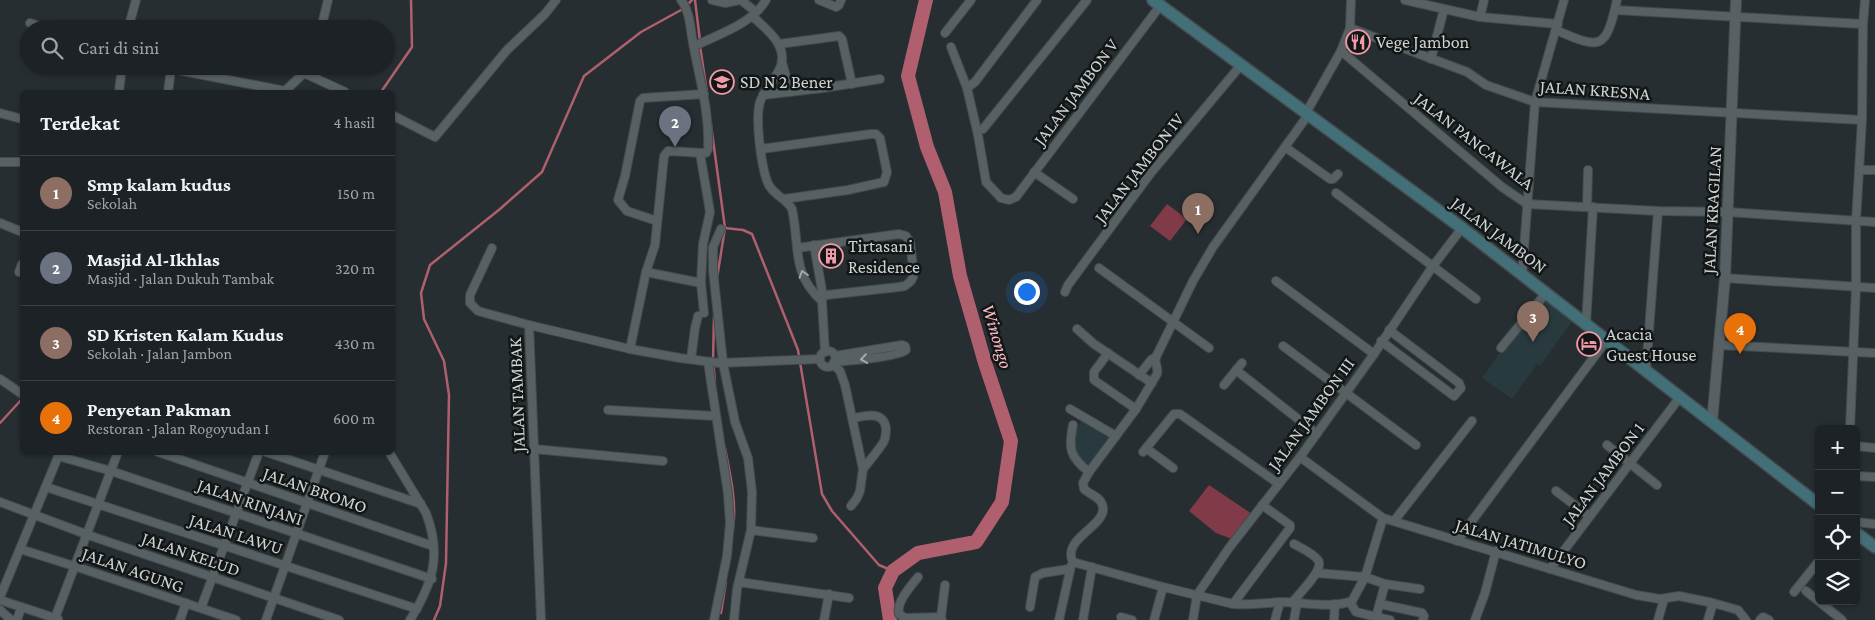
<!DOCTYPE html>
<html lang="id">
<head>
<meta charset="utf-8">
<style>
	:root { --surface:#1c2225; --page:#292f32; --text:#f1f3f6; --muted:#a0a4a7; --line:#3a3f42; --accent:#8bbbb9 }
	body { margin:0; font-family:"Crimson Pro",serif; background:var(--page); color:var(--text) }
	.controls { position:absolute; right:15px; bottom:15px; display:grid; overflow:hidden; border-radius:8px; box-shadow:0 1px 4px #0004 }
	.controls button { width:45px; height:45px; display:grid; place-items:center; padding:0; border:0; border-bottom:1px solid var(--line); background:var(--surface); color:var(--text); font:25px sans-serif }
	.you { position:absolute; left:1026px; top:291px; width:18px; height:18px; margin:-12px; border:4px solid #fff; border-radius:50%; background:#1a73e8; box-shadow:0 0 0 8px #1a73e833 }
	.badge { display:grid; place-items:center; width:32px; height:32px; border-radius:50%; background:var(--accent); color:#fff; font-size:16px; font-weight:700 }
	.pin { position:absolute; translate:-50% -41px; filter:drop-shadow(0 1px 2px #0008) }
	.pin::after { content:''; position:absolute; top:26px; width:18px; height:15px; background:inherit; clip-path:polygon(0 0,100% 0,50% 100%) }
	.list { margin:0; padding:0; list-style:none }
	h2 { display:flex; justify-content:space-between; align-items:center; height:65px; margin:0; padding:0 20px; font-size:21px }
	h2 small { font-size:16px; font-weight:400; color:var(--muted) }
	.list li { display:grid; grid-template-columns:32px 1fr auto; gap:15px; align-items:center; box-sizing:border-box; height:75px; padding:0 20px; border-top:1px solid var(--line) }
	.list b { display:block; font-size:19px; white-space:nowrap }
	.list p { margin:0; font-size:16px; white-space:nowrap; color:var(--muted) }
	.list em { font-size:16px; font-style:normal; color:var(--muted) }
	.icon { flex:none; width:28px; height:28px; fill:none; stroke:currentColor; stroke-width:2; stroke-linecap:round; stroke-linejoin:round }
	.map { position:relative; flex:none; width:1875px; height:620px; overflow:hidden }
	.search { position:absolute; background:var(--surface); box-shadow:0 1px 4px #0004; left:20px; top:20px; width:375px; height:55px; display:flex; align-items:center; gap:12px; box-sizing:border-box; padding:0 18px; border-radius:28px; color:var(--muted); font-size:19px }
	.panel { position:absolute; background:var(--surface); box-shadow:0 1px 4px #0004; left:20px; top:90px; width:375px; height:365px; border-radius:8px }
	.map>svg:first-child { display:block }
</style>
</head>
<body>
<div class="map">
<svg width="1875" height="620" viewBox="0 0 1875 620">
	<rect width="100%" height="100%" fill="#262e31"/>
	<g fill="#293a3e">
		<path d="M1541 296 1573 320 1540 366 1537 364 1512 399 1482 378Z"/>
		<path d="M1083 418 1111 435 1089 464 1073 455 1074 434Z"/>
	</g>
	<g fill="#813a48">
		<path d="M1167 204 1187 219 1170 241 1150 226Z"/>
		<path d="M1209 485 1252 514 1232 539 1216 533 1189 511Z"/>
	</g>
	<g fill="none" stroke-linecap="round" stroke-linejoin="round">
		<g stroke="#af5f6d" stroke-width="2.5">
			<path d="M695 0 700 41"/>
			<path d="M689 3 692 0"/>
			<path d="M700 46 707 93"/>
			<path d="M381 92 412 47 411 0"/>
			<path d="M711 125 725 228 717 278"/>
			<path d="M725 228 743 230 752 234 798 350 822 494 832 511 879 565 893 571"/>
			<path d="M714 316 713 361 715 381"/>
			<path d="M0 423 22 399"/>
			<path d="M725 448C730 474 737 503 733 529"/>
			<path d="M721 613 726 581"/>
			<path d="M434 620 440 606 446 563 449 395 444 361 424 319 421 293 430 265 500 209 542 172 584 76 641 32 681 10"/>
		</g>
		<path stroke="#af5f6d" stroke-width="14" d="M890 620 885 588 893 571 918 553 976 542 1002 502 1011 441 985 363 960 276 945 192 927 147 908 76 926 0"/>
		<g stroke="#444b4c" stroke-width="10">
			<g id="minor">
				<path d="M712 0 725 3 740 0"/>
				<path d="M741 0 756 12"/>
				<path d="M819 0 836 7 839 5 841 0"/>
				<path d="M1037 0 975 82 967 88 978 135 986 182 1001 198 1009 200 1016 197 1160 6"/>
				<path d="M1405 0 1480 17 1558 24"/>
				<path d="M1615 10 1863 24 1862 120 1856 221V287L1850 429"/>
				<path d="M752 16C768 30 792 49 778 72 772 82 764 91 760 102 755 119 761 164 767 181 771 194 786 198 792 209 800 245 791 274 822 301"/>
				<path d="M1480 17 1484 0"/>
				<path d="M30 23 47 29"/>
				<path d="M1863 24 1865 0"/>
				<path d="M1350 28 1467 72 1486 85 1535 102 1862 120"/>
				<path d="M128 29 136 0"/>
				<path d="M321 29 328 0"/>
				<path d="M1556 30C1601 50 1606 50 1617 0"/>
				<path d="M945 33 971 0"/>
				<path d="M779 44 839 36 842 39 852 84"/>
				<path d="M695 46C719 34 752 24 766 0"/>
				<path d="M951 47 967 88"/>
				<path d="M1341 51 1502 187 1527 204 1658 211 1728 212 1875 222"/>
				<path d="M1431 59 1444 9"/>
				<path d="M782 62 790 92"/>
				<path d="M157 66 285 91 304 73 345 92"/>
				<path d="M119 92 122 66"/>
				<path d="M168 92 171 69"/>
				<path d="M763 95 823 88 880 79"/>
				<path d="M0 113 22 119"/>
				<path d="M1306 113 1341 51 1350 28 1351 0"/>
				<path d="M392 115 435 137 507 50 545 14 556 0"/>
				<path d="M983 129 1087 0"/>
				<path d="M1285 147 1330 179H1333L1338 174"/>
				<path d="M761 149 871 134H876L880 138 887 172 884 182 848 190 784 199"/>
				<path d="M700 153 710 212 703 244 701 283 704 313"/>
				<path d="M0 162H22"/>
				<path d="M1859 170H1875"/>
				<path d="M1034 172 1073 199"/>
				<path d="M1336 193 1476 299"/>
				<path d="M1587 207 1588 170"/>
				<path d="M657 221 627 211 618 200 625 176 640 101 643 98 704 94"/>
				<path d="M0 223 22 232"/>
				<path d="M721 229 713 247V270L723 363 735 422 748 458 752 492 751 530 737 589 734 620"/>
				<path d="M814 245 823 296 822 301 825 352"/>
				<path d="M492 248 470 295V303L478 311 529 325 630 349 680 358 719 363 820 359"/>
				<path d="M797 248 899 234 906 236 910 242 913 267V277L911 281 905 286 899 287 817 296"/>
				<path d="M1099 268 1209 348"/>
				<path d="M19 272 22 264"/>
				<path d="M646 272 701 283"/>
				<path d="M1522 276 1535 102 1564 0"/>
				<path d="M1725 278 1875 288"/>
				<path d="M1276 281 1374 354"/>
				<path d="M1065 292 1068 285 1150 174 1241 65"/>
				<path d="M1586 324 1593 207"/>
				<path d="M529 325 541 620"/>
				<path d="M1077 329 1094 344 1152 383"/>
				<path d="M1381 341 1454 396 1461 388 1459 383 1389 330"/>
				<path d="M1720 345 1875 353"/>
				<path d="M1283 346 1416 445"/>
				<path d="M1501 348 1546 293"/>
				<path d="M630 349 646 272 655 245 664 156 668 151 703 153H706L708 149C710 111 698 74 692 37 690 24 689 10 681 0"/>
				<circle cx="828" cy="359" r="8"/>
				<path d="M1108 353 1094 372V380L1136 409"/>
				<path d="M691 359 695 328 698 316"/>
				<path d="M708 362 728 494 730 523 727 556 714 620"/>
				<path d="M834 362C847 361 899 357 906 350L905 346 902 345 835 356"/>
				<path d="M833 364 840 371 845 385 863 469 860 491 857 498 851 506"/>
				<path d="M1236 370 1317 434"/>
				<path d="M1646 370 1658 211"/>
				<path d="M1139 375 1151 360 1156 357"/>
				<path d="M0 379 22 394"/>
				<path d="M1224 385 1242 363"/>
				<path d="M1070 409 1116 436"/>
				<path d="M608 410 715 416"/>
				<path d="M853 418C866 416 883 410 886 428 886 433 886 439 883 443 877 452 870 460 863 469"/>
				<path d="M1073 425C1068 449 1070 457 1089 472L1083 483 1084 489C1089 494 1100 497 1102 504 1111 525 1060 538 1073 562L1163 587 1233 604 1290 528V525L1262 505"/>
				<path d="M1607 445 1657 485"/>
				<path d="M1856 446 1875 448"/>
				<path d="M1146 448 1173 468"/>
				<path d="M534 449 663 461"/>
				<path d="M158 452 433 546"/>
				<path d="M266 452 421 504"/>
				<path d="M389 452 426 513C442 555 433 583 410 620"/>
				<path d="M1143 452 1174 414H1180L1279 484"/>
				<path d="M58 456 111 471 432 579"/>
				<path d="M1300 457 1383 518 1636 595 1660 599 1679 596 1713 603 1738 610 1746 620"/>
				<path d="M1089 472 1136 409 1157 374C1159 368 1154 364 1156 357L1193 281 1213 247 1308 115"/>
				<path d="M1856 476 1875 477"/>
				<path d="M46 487 417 609"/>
				<path d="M1556 491 1589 516"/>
				<path d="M0 502 91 536 339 620"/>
				<path d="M1394 521 1472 421"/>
				<path d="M1856 522 1875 524"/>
				<path d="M751 530 813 538"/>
				<path d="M1457 541 1606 341"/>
				<path d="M20 549 77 567 236 620"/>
				<path d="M1550 569 1680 397"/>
				<path d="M1317 573 1365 577 1385 584 1420 589"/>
				<path d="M918 577C911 586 896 602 899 614L905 618 941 617"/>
				<path d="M739 582 849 598"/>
				<path d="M1806 591 1842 620"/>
				<path d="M1794 592 1819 561"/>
				<path d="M0 597 60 452"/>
				<path d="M0 600 58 619"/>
				<path d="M1350 602 1356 612 1390 620"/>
				<path d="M1292 603C1298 594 1325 570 1318 560 1313 553 1301 548 1294 544"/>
				<path d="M1233 604C1250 605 1265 603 1281 602 1303 602 1331 609 1352 601L1365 577 1383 518"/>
				<path d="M1380 604 1422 613 1424 616 1423 620"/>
				<path d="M1030 607 1035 577 1043 573 1069 569"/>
				<path d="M201 608 259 452"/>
				<path d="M0 610 11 620"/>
				<path d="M1121 617 1132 620"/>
				<path d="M1376 617 1385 584"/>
				<path d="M55 618 118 452"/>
				<path d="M17 620 21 608"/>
				<path d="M180 620 186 603"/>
				<path d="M266 620 325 452"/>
				<path d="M824 620 829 594"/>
				<path d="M942 620 941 617 945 585"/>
				<path d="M1059 620 1071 566"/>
				<path d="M1083 620 1092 567"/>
				<path d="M1154 620 1163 587"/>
				<path d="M1193 620 1197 595 1229 548 1300 457 1374 354 1433 266 1462 228"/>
				<path d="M1275 620 1280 602"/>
				<path d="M1294 620 1297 603"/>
				<path d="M1334 620 1335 604"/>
				<path d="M1475 620 1485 593 1496 551"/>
				<path d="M1658 620 1664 599"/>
				<path d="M1708 620 1713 603"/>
				<path d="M1760 620 1763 617 1769 620"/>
			</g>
		</g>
		<g stroke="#444b4c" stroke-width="12">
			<path id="tertiary" d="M1712 422 1725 278 1736 0"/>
		</g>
		<g stroke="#444b4c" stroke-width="14">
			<g id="secondary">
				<path d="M1153 0 1462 228 1819 505"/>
				<path d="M1856 533 1875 547"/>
			</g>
		</g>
		<use href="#minor" stroke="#576063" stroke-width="8"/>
		<use href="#tertiary" stroke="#576063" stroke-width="10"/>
		<use href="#secondary" stroke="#436f79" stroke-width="11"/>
	</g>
	<defs><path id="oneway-chevron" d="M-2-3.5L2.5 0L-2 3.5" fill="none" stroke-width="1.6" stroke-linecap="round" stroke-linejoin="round" transform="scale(1.25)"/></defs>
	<g stroke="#a4aaac">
		<use href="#oneway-chevron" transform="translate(803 274) rotate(-108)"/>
		<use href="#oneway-chevron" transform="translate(864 359) rotate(172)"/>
	</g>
	<defs>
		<g id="restaurant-ring" transform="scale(1.25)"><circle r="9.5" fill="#121617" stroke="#f39aa8" stroke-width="1.5"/><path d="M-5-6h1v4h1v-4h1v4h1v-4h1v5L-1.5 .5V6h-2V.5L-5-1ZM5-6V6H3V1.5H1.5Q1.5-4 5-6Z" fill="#f39aa8"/></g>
		<g id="school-ring" transform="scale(1.25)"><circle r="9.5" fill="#121617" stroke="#f39aa8" stroke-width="1.5"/><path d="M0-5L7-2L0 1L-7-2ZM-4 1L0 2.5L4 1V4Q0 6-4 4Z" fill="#f39aa8"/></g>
		<g id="building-ring" transform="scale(1.25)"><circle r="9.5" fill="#121617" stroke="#f39aa8" stroke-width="1.5"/><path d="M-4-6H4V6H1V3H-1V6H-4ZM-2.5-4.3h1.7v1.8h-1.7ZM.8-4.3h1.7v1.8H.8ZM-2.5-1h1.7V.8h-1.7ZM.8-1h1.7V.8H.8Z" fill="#f39aa8"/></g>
		<g id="hotel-ring" transform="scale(1.25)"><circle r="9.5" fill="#121617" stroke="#f39aa8" stroke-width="1.5"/><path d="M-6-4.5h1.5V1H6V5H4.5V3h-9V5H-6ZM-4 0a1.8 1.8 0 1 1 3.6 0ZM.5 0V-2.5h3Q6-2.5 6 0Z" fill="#f39aa8"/></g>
	</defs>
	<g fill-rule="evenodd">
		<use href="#restaurant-ring" x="1358" y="42"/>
		<use href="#school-ring" x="722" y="82"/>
		<use href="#building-ring" x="831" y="256"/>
		<use href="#hotel-ring" x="1589" y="344"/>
	</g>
	<g text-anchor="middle" stroke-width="5" stroke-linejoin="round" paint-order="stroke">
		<g font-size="18" fill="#cdd2d3" stroke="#121617" text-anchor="start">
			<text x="1376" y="48">Vege Jambon</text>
			<text x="740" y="88">SD N 2 Bener</text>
			<text x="848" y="252">Tirtasani<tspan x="848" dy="21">Residence</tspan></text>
			<text x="1606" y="340">Acacia<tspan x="1606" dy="21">Guest House</tspan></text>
		</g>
		<g font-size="18" fill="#cdd2d3" stroke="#121617">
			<text transform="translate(1595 90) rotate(4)" y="6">JALAN KRESNA</text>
			<text transform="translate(1076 92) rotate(-53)" y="6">JALAN JAMBON V</text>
			<text transform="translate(1474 141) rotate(38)" y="6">JALAN PANCAWALA</text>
			<text transform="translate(1139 168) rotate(-52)" y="6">JALAN JAMBON IV</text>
			<text transform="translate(1712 210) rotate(-87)" y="6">JALAN KRAGILAN</text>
			<text transform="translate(1499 235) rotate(37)" y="6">JALAN JAMBON</text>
			<text transform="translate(517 395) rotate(-92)" y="6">JALAN TAMBAK</text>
			<text transform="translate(1311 414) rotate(-54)" y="6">JALAN JAMBON III</text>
			<text transform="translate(1603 474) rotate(-53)" y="6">JALAN JAMBON 1</text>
			<text transform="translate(315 490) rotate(19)" y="6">JALAN BROMO</text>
			<text transform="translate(250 502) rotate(19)" y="6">JALAN RINJANI</text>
			<text transform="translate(236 534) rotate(18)" y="6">JALAN LAWU</text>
			<text transform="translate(1521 544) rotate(17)" y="6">JALAN JATIMULYO</text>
			<text transform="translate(191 554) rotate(19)" y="6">JALAN KELUD</text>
			<text transform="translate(133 570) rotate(19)" y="6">JALAN AGUNG</text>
		</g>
		<g font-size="19" font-style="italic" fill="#febac3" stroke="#121617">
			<text transform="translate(998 336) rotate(73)" y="7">Winongo</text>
		</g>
	</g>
</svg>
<div class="controls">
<button>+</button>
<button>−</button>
<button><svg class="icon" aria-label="locate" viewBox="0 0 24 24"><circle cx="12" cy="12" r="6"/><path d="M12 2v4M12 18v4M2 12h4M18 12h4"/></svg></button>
<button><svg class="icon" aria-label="layers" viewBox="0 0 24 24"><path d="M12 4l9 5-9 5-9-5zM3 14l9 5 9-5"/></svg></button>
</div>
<div class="you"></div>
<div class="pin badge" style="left:1198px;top:234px;background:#8d6e63">1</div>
<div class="pin badge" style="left:675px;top:147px;background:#6b7280">2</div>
<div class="pin badge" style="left:1533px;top:342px;background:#8d6e63">3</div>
<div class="pin badge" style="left:1740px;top:354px;background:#e8710a">4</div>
<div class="search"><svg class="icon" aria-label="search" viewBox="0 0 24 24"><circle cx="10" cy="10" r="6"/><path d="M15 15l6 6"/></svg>Cari di sini</div>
<section class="panel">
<h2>Terdekat<small>4 hasil</small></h2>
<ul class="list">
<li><span class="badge" style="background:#8d6e63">1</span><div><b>Smp kalam kudus</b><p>Sekolah</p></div><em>150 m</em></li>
<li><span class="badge" style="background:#6b7280">2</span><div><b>Masjid Al-Ikhlas</b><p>Masjid · Jalan Dukuh Tambak</p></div><em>320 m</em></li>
<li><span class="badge" style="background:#8d6e63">3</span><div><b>SD Kristen Kalam Kudus</b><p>Sekolah · Jalan Jambon</p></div><em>430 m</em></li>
<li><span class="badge" style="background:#e8710a">4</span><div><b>Penyetan Pakman</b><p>Restoran · Jalan Rogoyudan I</p></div><em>600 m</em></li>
</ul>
</section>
</div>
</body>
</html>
